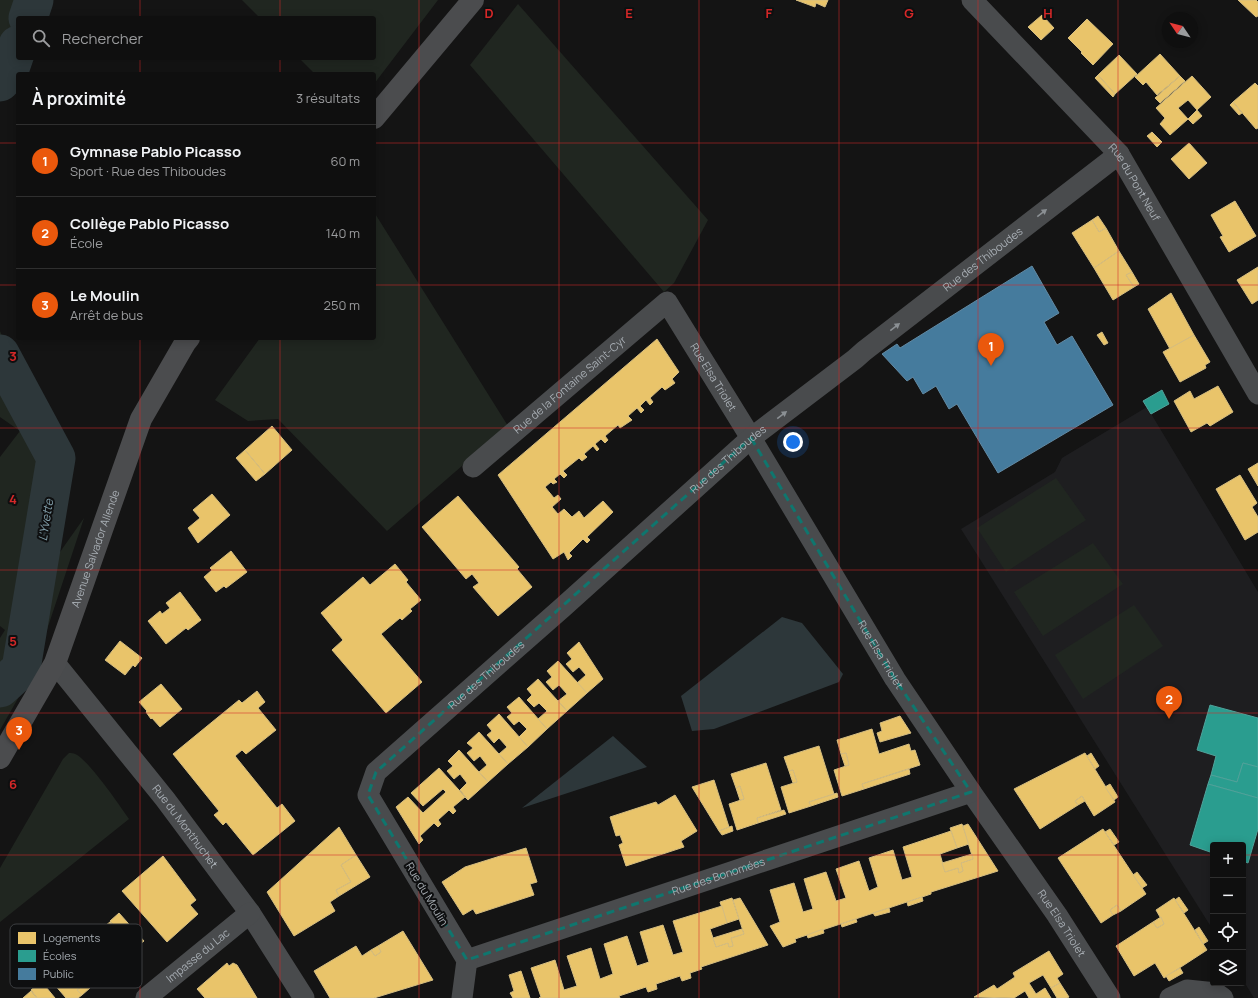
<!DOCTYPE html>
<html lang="fr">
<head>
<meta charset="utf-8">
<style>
	:root { --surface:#0f0f0f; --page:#181818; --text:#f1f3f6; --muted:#9b9c9e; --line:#2f2f2f; --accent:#ea580c }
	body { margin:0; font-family:Manrope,sans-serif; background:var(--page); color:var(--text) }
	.controls { position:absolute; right:12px; bottom:12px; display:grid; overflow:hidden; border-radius:4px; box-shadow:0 2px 10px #0003 }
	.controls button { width:36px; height:36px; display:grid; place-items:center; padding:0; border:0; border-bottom:1px solid var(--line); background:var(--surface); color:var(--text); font:20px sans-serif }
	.compass { position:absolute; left:1162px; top:12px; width:36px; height:36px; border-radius:50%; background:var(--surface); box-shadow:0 2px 10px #0003; rotate:305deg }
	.you { position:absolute; left:793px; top:442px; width:14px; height:14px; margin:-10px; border:3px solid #fff; border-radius:50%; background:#1a73e8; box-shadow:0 0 0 6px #1a73e833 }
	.badge { display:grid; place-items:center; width:26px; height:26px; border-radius:50%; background:var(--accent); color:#fff; font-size:13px; font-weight:700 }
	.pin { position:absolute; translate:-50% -33px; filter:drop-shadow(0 1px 2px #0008) }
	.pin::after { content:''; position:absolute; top:21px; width:14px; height:12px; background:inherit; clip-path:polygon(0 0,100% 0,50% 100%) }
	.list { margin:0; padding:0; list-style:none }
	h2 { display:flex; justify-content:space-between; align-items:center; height:52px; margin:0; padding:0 16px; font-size:17px }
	h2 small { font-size:13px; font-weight:400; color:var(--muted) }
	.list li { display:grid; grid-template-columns:26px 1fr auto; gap:12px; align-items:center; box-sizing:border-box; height:72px; padding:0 16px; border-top:1px solid var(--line) }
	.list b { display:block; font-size:15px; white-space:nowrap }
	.list p { margin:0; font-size:13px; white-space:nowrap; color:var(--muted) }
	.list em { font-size:13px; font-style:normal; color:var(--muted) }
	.icon { flex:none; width:22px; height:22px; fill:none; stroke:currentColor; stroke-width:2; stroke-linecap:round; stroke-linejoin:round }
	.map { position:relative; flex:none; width:1258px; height:998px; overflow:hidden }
	.search { position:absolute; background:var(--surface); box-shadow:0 2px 10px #0003; left:16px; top:16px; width:360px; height:44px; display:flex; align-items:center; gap:10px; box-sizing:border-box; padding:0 14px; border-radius:4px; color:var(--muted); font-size:15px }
	.panel { position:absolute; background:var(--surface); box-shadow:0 2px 10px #0003; left:16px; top:72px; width:360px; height:268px; border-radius:4px }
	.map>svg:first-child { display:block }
</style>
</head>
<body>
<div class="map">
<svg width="1258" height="998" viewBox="0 0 1258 998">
	<rect width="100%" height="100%" fill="#141414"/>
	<path fill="#1e1e20" d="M1147 407 1258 592V998H1254L1243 980V845H1213V930L961 529 1055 472 1062 458Z"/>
	<g fill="#202620">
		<path d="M0 0H45L39 18H18V58H25L20 74H18V78L0 97Z"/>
		<path d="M242 0H438L374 84V74H315L299 58H374V18H260Z"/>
		<path d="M518 4 708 220 674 283 664 292 470 65Z"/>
		<path d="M374 212 508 426 387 531 278 419 248 421 215 400 260 338H374Z"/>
		<path d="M0 331 12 360 47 426 60 552 84 518 33 672 0 730V638L5 630 0 626V457L20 431 0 417Z"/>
		<path d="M1056 478 1086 520 1006 572 977 528Z"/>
		<path d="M1093 543 1123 584 1043 636 1014 592Z"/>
		<path d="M1134 605 1163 646 1083 699 1055 655Z"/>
		<path d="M69 753C71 753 74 753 75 754 88 759 120 806 129 819L0 922V868L63 759Z"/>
	</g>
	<g fill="#2d373a">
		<path d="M782 617 802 623 843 674 839 682 714 729 692 731 681 696Z"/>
		<path d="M613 736 647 767 522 808Z"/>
	</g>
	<g fill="#e9c46a" stroke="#d5bd80">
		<path d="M796 0H828L825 7 816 3 815 7Z"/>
		<path d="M1238 0H1256L1258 2V16L1256 17Z"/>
		<path d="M1042 15 1054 28 1041 40 1028 27Z"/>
		<path d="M1087 19 1113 44 1093 65 1081 53 1082 52 1068 38Z"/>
		<path d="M1160 54 1180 76 1157 95 1146 82 1143 85 1135 77Z"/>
		<path d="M1119 55 1137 74 1115 94 1098 75Z"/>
		<path d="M1098 75 1115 94 1113 97 1095 78Z"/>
		<path d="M1180 76 1185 81 1160 103 1155 98Z"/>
		<path d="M1192 76 1211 97 1197 110 1188 100 1178 108 1188 119 1170 135 1160 124 1165 118 1156 108Z"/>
		<path d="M1255 83 1258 86V128L1256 129 1233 102Z"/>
		<path d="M1233 102 1242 113 1239 115 1230 105Z"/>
		<path d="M1197 110 1202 116 1193 124 1188 119Z"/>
		<path d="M1152 132 1162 142 1157 147 1147 136Z"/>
		<path d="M1189 143 1207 163 1189 179 1171 159Z"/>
		<path d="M1235 201 1256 236 1229 252 1220 237 1223 236 1211 215Z"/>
		<path d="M1098 216 1106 228 1099 232 1092 220Z"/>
		<path d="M1092 220 1099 232 1106 228 1119 251 1094 268 1072 233Z"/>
		<path d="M1119 251 1132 272 1126 275 1134 287 1113 300 1094 268Z"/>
		<path d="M1258 267V300L1252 304 1237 280Z"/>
		<path d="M1132 272 1139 284 1134 287 1126 275Z"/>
		<path d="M1171 293 1194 335 1170 349 1148 309Z"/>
		<path d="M1102 332 1108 343 1104 345 1097 335Z"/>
		<path d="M1194 335 1210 362 1205 365 1206 368 1180 382 1163 352Z"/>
		<path d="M657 339 679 372 672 379 675 383 665 390 662 387 650 398 653 402 650 405 646 400 640 406 644 410 641 413 637 408 628 416 632 420 620 428 618 425 605 436 608 440 605 443 601 439 595 444 599 449 597 451 593 446 584 454 587 457 582 461 579 458 563 471 567 475 564 478 560 474 554 479 557 482 553 484 551 482 545 487 554 498 558 495 561 499 552 507 558 514 564 509 572 517 579 511 584 518 603 501 613 512 587 537 590 540 587 543 583 539 569 553 572 556 568 560 564 552 553 559 498 475Z"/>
		<path d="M1218 386 1233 412 1210 426 1207 423 1191 432 1174 401 1190 391 1194 399Z"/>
		<path d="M272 426 292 450 265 474 245 450Z"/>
		<path d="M245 450 265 474 256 481 236 458Z"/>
		<path d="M1258 463V486L1248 469Z"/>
		<path d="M1240 475 1257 503 1252 507 1258 517V532L1245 540 1216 489Z"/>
		<path d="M212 494 230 515 198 543 188 528 200 518 193 510Z"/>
		<path d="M458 496 519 567 517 569 532 587 498 616 473 587 479 583 472 574 466 579 422 527Z"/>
		<path d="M231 551 247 572 226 588 224 586 216 592 204 577 212 570 210 568Z"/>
		<path d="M395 564 408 580 406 582 421 600 410 609 412 611 402 620 400 618 381 634 422 682 386 713 332 650 343 640 321 613 363 577 370 585Z"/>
		<path d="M180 592 201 620 188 630 186 628 166 644 148 621 160 611 162 614 170 608 166 603Z"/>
		<path d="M120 641 142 658 135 667 133 665 125 675 105 660Z"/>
		<path d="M579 642 603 679 587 693 577 683 586 675 579 667 573 672 566 664 572 659 567 653Z"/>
		<path d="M558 661 587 693 567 711 558 701 567 694 559 685 553 690 546 682 552 677 547 671Z"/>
		<path d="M538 679 567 711 547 729 538 719 547 711 539 703 534 707 527 700 532 695 527 689Z"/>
		<path d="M161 684 182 709 160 727 152 718 151 719 146 712 147 711 139 702Z"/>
		<path d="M257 691 265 702 258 708 276 730 246 754 242 750 235 756 277 808 282 804 295 821 253 855 226 822 223 825 214 815 219 811 173 754 239 700 242 703Z"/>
		<path d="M519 697 547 729 528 747 519 737 527 729 519 721 514 725 507 717 512 713 507 707Z"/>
		<path d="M499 714 528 747 508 764 499 754 507 747 499 738 494 743 487 735 492 731 487 725Z"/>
		<path d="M900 716 911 733 880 742 877 733 882 731 880 723Z"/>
		<path d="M872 729 879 754 909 744 911 751 915 750 920 765 862 784 864 789 842 796 834 770 849 765 846 753 841 754 837 740Z"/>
		<path d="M479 732 508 764 488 782 479 772 487 765 480 756 474 761 467 753 473 748 467 743Z"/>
		<path d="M819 746 834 794 809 802 811 806 789 813 781 787 797 782 793 770 789 771 784 757Z"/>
		<path d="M459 750 488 782 468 800 460 790 467 783 460 774 454 779 447 771 453 766 448 761Z"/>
		<path d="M846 753 849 765 845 766 841 754Z"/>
		<path d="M1085 753 1115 802 1094 816 1082 796 1075 801 1078 805 1040 829 1014 789Z"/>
		<path d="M1091 753 1099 766 1095 769 1087 756Z"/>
		<path d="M766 763 781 810 757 818 758 823 737 830 729 804 744 799 740 786 736 788 731 774Z"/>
		<path d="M439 768 468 800 465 797 453 807 456 811 453 814 449 810 438 820 441 824 438 827 434 823 420 836 423 840 419 844 396 807 408 797 423 813 446 792 443 789 423 806 411 793Z"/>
		<path d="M909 769 910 774 864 789 862 784Z"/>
		<path d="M793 770 797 782 793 783 789 771Z"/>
		<path d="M714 780 729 827 719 831 692 787Z"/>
		<path d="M1110 784 1118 797 1114 800 1105 787Z"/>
		<path d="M740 786 744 799 740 800 736 788Z"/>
		<path d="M837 793 838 797 811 806 809 802Z"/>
		<path d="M675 795 697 831 681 841 684 847 626 866 619 845 623 843 620 835 616 836 610 817 656 802 658 805Z"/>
		<path d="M1082 796 1085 801 1078 805 1075 801Z"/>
		<path d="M784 810 786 814 758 823 757 818Z"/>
		<path d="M962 824 969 844 957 848 950 828Z"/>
		<path d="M968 824 998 871 931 892V894L922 897 795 939 796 942 783 947 770 926 780 922 770 890 794 883 803 912 813 909 804 879 826 872 836 901 846 898 836 869 859 861 869 891 878 887 869 858 893 850 902 880 912 877 903 847 951 831 957 848 940 854 945 872 958 868 959 873 963 871 961 863 973 859 963 826Z"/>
		<path d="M732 826 733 831 722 835 719 831Z"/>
		<path d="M339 827 356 855 341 865 351 882 336 890 339 896 330 902 335 911 294 936 267 892Z"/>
		<path d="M1103 829 1146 894 1121 911 1117 905 1110 910 1113 915 1101 923 1058 858Z"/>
		<path d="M1110 829 1119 842 1114 845 1105 832Z"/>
		<path d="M526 848 537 882 530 884 534 895 476 914 473 909 463 915 442 882 465 867Z"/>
		<path d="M972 854 973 859 961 863 963 871 959 873 958 868 945 872 942 863Z"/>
		<path d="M356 855 370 877 339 896 336 890 351 882 341 865Z"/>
		<path d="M163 856 196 900 190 905 198 914 167 942 122 891Z"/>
		<path d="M1137 872 1147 885 1142 888 1133 875Z"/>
		<path d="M922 897 923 901 908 906 907 902Z"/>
		<path d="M1179 897 1188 910 1184 913 1175 900Z"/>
		<path d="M732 898 739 919 727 923 720 902Z"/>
		<path d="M740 898 768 945 701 967 702 969 690 973 691 978 682 981 680 976 656 984 657 989 648 992 646 987 619 996 620 998H539L541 997 531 968 555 960 564 990 577 986 567 956 591 948 600 979 613 974 604 944 627 936 637 966 649 962 640 932 663 925 673 955 683 952 673 921 722 906 727 923 710 929 716 947 728 943 729 947 733 946 731 938 744 934 733 900Z"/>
		<path d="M1174 898 1207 950 1164 978 1155 963 1134 976 1116 946 1153 922 1157 928 1164 924 1156 910Z"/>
		<path d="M1117 905 1121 911 1113 915 1110 910Z"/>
		<path d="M889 908 890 912 875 916 873 913Z"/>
		<path d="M119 913 144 941 134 949 129 944 121 951 107 936 116 928 110 921Z"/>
		<path d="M1161 917 1164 924 1157 928 1153 922Z"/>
		<path d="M856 919 857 922 842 927 841 924Z"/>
		<path d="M110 922 116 928 107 936 101 929Z"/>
		<path d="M1199 927 1208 941 1203 944 1195 930Z"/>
		<path d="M742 929 744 934 731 938 733 946 729 947 728 943 716 947 713 938Z"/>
		<path d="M823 929 824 933 808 938 807 935Z"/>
		<path d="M403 931 433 980 374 998H330L314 971 356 946 362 956 371 950 375 956 381 952 378 946Z"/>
		<path d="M378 946 381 952 375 956 371 950Z"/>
		<path d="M1049 951 1063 974 1057 978 1060 983 1051 988 1043 975 1029 983 1036 994 1045 988 1051 998H1029L1025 991 1014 998 974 997 994 985 997 989 1015 977 1013 973Z"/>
		<path d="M227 963 229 966 233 963 237 965 257 998H205L197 989Z"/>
		<path d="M57 967 63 974 71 967 85 983 77 990 82 995 78 998H66L47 976Z"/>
		<path d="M1180 968 1183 973 1169 981 1166 976Z"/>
		<path d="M521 971 530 998H513L510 993 514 991 509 975Z"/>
		<path d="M41 981 55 998H37L31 990Z"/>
		<path d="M85 983 90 988 82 995 77 990Z"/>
		<path d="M1060 983 1069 997 1067 998H1057L1051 988Z"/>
		<path d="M31 991 37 998H23Z"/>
	</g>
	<g fill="#2a9d8f" stroke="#50a29a">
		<path d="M1162 390 1169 404 1151 414 1143 401Z"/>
		<path d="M1210 705 1258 718V767L1243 763 1237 782 1211 775 1216 756 1197 750Z"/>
		<path d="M1243 763 1258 767V798L1208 784 1211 775 1237 782Z"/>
		<path d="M1208 784 1258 798V829L1248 863 1243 861V845H1213V853L1190 845Z"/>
	</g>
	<path fill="#457b9d" stroke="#628aa4" d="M1032 266 1059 313 1044 322 1057 345 1072 336 1113 405 998 473 957 404 949 409 936 386 923 394 913 377 907 381 882 354 897 344 900 348Z"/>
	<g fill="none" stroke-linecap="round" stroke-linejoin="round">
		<g stroke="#2d373a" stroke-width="39">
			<path d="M28 18 34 0"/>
			<path d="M0 82 8 74 18 45"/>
			<path d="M0 354 56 458 21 669 0 688"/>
		</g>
		<g stroke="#494b4d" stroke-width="21">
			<path id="s1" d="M972 0 1119 154 1258 394"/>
			<path id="s2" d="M473 467 667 302 751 438 895 679 971 792 1057 915 1110 998"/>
			<path id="s3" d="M55 663 165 799 250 913 304 998"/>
			<path id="s4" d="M467 960 971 792"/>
			<path id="s5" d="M146 998 250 913"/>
			<path id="s6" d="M462 998 467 960 368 795 376 772 562 608 751 438 855 359 864 351 1119 154"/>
			<path d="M1170 998 1187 990 1216 993 1223 998"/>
		</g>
		<g stroke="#4b4c4e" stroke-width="22">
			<path d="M374 118 473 0"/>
			<path id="s7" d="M0 758 55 663 141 419 185 343 189 338"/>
		</g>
	</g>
	<defs><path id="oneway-solid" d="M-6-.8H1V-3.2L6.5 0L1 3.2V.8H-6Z"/></defs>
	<g fill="#8b9094">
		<use href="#oneway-solid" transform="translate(1042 213) rotate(-38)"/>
		<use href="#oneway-solid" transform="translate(895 327) rotate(-38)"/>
		<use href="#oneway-solid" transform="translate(782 415) rotate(-37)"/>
	</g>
	<path fill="none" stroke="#0f766e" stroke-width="3" stroke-dasharray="8 5" stroke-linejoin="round" d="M751 438 895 679 971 792 467 960 368 795 376 772Z"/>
	<path fill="none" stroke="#d62828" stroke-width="1" stroke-opacity="0.55" d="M140 0V18M280 0V18M419 0V998M559 0V998M699 0V998M839 0V998M978 0V998M1118 0V998M140 58V74M280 58V74M0 143H18M374 143H1258M0 285H18M374 285H1258M140 338V998M280 338V998M0 428H1258M0 570H1258M0 713H1258M0 855H1213M1243 855H1258"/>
	<g text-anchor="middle" stroke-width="4" stroke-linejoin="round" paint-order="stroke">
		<g font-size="11" fill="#a7adb3" stroke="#0e0f10">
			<text dy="4" stroke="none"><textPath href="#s1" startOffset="245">Rue du Pont Neuf</textPath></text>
			<text dy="4" stroke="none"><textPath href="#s6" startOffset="1050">Rue des Thiboudes</textPath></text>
			<text dy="4" stroke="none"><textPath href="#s2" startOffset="343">Rue Elsa Triolet</textPath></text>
			<text dy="4" stroke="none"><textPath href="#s2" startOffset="127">Rue de la Fontaine Saint-Cyr</textPath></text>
			<text dy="4" stroke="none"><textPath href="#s6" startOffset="726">Rue des Thiboudes</textPath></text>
			<text dy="4" stroke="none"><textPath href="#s7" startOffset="231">Avenue Salvador Allende</textPath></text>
			<text dy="4" stroke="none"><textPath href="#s2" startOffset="667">Rue Elsa Triolet</textPath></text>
			<text dy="4" stroke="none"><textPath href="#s6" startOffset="402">Rue des Thiboudes</textPath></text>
			<text dy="4" stroke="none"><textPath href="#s3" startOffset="209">Rue du Monthuchet</textPath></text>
			<text dy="4" stroke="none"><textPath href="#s4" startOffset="265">Rue des Bonomées</textPath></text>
			<text transform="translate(427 894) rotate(59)" y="4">Rue du Moulin</text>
			<text dy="4" stroke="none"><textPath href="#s2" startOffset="991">Rue Elsa Triolet</textPath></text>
			<text dy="4" stroke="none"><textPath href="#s5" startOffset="67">Impasse du Lac</textPath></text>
		</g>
		<g font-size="12" font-style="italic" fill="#829faa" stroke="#0e0f10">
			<text transform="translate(46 520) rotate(-81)" y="4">L'Yvette</text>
		</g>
	</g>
	<rect x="10" y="924" width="132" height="64" rx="6" fill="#0e0f10" stroke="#3c3e41" stroke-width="1"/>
	<rect x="18" y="932" width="18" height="12" fill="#e9c46a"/>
	<rect x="18" y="950" width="18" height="12" fill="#2a9d8f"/>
	<rect x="18" y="968" width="18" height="12" fill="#457b9d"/>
	<g font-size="11" fill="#a7adb3">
		<text x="43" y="942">Logements</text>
		<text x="43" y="960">Écoles</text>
		<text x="43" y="978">Public</text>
	</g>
	<g font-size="13" text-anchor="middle" font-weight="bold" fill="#d62828" stroke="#0e0f10" stroke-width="4" stroke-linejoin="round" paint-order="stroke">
		<text x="489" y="18">D</text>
		<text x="629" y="18">E</text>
		<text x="769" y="18">F</text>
		<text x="909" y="18">G</text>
		<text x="1048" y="18">H</text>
		<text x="13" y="361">3</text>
		<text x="13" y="504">4</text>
		<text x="13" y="646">5</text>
		<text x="13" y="789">6</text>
	</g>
</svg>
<div class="controls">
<button>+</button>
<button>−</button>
<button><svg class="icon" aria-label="locate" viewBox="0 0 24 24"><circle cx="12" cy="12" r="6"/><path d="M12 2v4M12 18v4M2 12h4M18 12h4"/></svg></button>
<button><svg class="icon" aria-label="layers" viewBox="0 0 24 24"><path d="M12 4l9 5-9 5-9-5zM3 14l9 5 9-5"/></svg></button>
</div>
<svg class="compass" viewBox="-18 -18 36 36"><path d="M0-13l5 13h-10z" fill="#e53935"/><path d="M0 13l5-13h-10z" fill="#9b9c9e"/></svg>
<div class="you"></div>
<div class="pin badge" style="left:991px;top:366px">1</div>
<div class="pin badge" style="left:1169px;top:719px">2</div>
<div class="pin badge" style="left:19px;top:750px">3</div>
<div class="search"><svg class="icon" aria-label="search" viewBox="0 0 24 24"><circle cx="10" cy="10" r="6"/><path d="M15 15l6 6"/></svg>Rechercher</div>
<section class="panel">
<h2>À proximité<small>3 résultats</small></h2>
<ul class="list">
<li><span class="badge">1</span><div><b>Gymnase Pablo Picasso</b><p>Sport · Rue des Thiboudes</p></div><em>60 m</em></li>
<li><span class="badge">2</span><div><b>Collège Pablo Picasso</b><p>École</p></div><em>140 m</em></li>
<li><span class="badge">3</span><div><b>Le Moulin</b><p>Arrêt de bus</p></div><em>250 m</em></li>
</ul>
</section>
</div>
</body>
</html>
